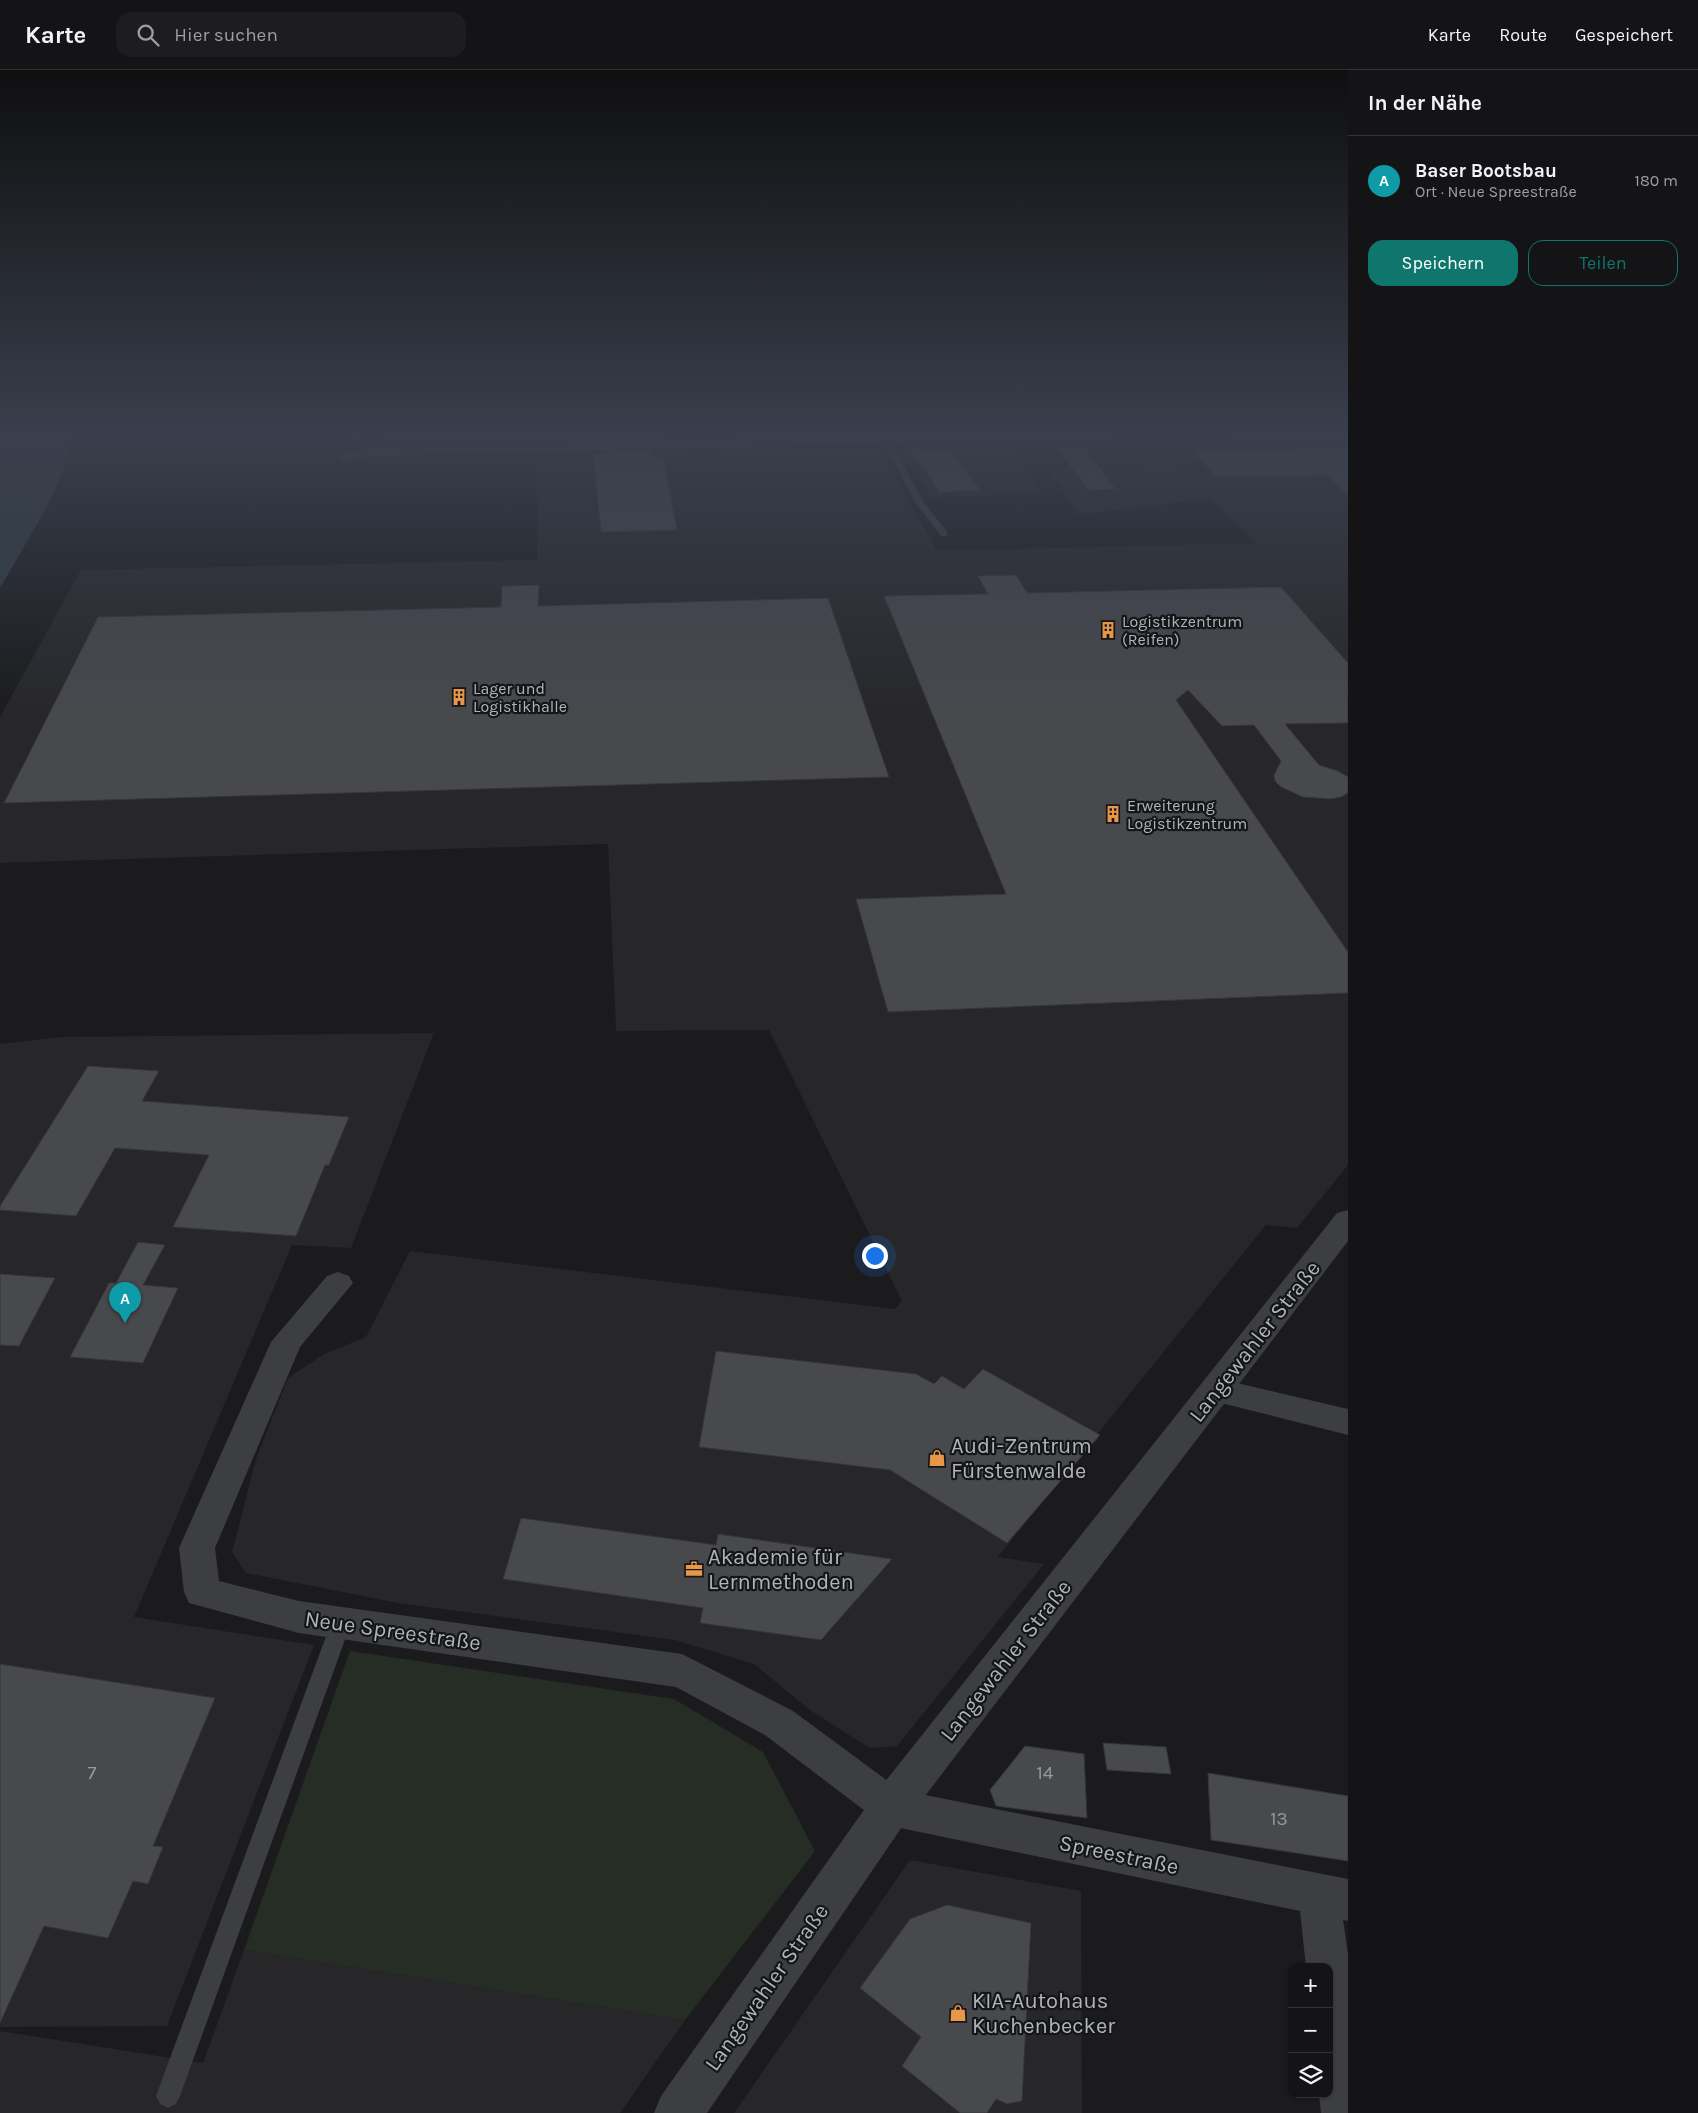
<!DOCTYPE html>
<html lang="de">
<head>
<meta charset="utf-8">
<style>
	:root { --surface:#141416; --page:#1d1d1f; --text:#f1f3f6; --muted:#9d9ea1; --line:#333335; --accent:#0f766e }
	body { margin:0; font-family:Karla,sans-serif; background:var(--page); color:var(--text) }
	.controls { position:absolute; right:15px; bottom:15px; display:grid; overflow:hidden; border-radius:10px; box-shadow:0 1px 4px #0004 }
	.controls button { width:45px; height:45px; display:grid; place-items:center; padding:0; border:0; border-bottom:1px solid var(--line); background:var(--surface); color:var(--text); font:25px sans-serif }
	.you { position:absolute; left:874px; top:1185px; width:18px; height:18px; margin:-12px; border:4px solid #fff; border-radius:50%; background:#1a73e8; box-shadow:0 0 0 8px #1a73e833 }
	.badge { display:grid; place-items:center; width:32px; height:32px; border-radius:50%; background:var(--accent); color:#fff; font-size:16px; font-weight:700 }
	.pin { position:absolute; translate:-50% -41px; filter:drop-shadow(0 1px 2px #0008) }
	.pin::after { content:''; position:absolute; top:26px; width:18px; height:15px; background:inherit; clip-path:polygon(0 0,100% 0,50% 100%) }
	.list { margin:0; padding:0; list-style:none }
	h2 { display:flex; justify-content:space-between; align-items:center; height:65px; margin:0; padding:0 20px; font-size:21px }
	h2 small { font-size:16px; font-weight:400; color:var(--muted) }
	.list li { display:grid; grid-template-columns:32px 1fr auto; gap:15px; align-items:center; box-sizing:border-box; height:90px; padding:0 20px; border-top:1px solid var(--line) }
	.list b { display:block; font-size:19px; white-space:nowrap }
	.list p { margin:0; font-size:16px; white-space:nowrap; color:var(--muted) }
	.list em { font-size:16px; font-style:normal; color:var(--muted) }
	.actions { display:flex; gap:10px; padding:15px 20px }
	.actions a { flex:1; padding:11px 0; border:1px solid var(--accent); border-radius:15px; text-align:center; font-size:18px; color:var(--accent) }
	.actions .main { background:var(--accent); color:#fff }
	.icon { flex:none; width:28px; height:28px; fill:none; stroke:currentColor; stroke-width:2; stroke-linecap:round; stroke-linejoin:round }
	.map { position:relative; flex:none; width:1348px; height:2043px; overflow:hidden }
	header { display:flex; align-items:center; gap:30px; box-sizing:border-box; height:70px; padding:0 25px; background:var(--surface); border-bottom:1px solid var(--line) }
	header strong { font-size:24px }
	nav { display:flex; gap:28px; margin-inline-start:auto; font-size:18px }
	.search { width:350px; height:45px; background:var(--page); display:flex; align-items:center; gap:12px; box-sizing:border-box; padding:0 18px; border-radius:15px; color:var(--muted); font-size:19px }
	main { display:flex }
	aside { flex:1; background:var(--surface) }
	.map>svg:first-child { display:block }
</style>
</head>
<body>
<header>
<strong>Karte</strong>
<div class="search"><svg class="icon" aria-label="search" viewBox="0 0 24 24"><circle cx="10" cy="10" r="6"/><path d="M15 15l6 6"/></svg>Hier suchen</div>
<nav><a>Karte</a><a>Route</a><a>Gespeichert</a></nav>
</header>
<main>
<div class="map">
<svg width="1348" height="2043" viewBox="0 0 1348 2043">
	<rect width="100%" height="100%" fill="#1b1b1d"/>
	<g fill="#27272a">
		<path d="M381 364H672L673 366 660 371 378 377Z"/>
		<path d="M1348 365V1095L1297 1158 1266 1155 998 1487 1044 1494 897 1676 870 1678 811 1641 754 1594 675 1570 398 1533 246 1503 232 1482 256 1389 288 1308 324 1284 366 1267 410 1181 895 1239 902 1231 769 960 616 961 608 774 0 793V647L81 500 537 490V385L879 378 937 481 1256 473 1211 428 1079 445 1047 397 1179 395 1186 402 1208 401 1177 369Z"/>
		<path d="M1011 375 1042 424 931 427 902 377Z"/>
		<path d="M434 963 351 1178 292 1175 134 1547 314 1575 167 1956 0 1957V974L61 967Z"/>
		<path d="M910 1790 1081 1821 1082 2043H734Z"/>
		<path d="M244 1880 685 1950 620 2043H0V1961L203 1993Z"/>
	</g>
	<path fill="#252d25" d="M350 1581 674 1629 763 1682 815 1781 685 1950 244 1880Z"/>
	<path fill="#313c41" d="M0 364H71L62 404 47 437 0 518Z"/>
	<g fill="#48494d" stroke="#353639">
		<path d="M591 364H648L649 370 592 371Z"/>
		<path d="M1057 377H1083L1116 419 1088 420Z"/>
		<path d="M1348 378V425L1327 405 1217 407 1194 382Z"/>
		<path d="M911 380H951L980 420 939 422Z"/>
		<path d="M652 381 653 388 663 387 677 460 601 462 593 383Z"/>
		<path d="M1016 505 1027 523 1281 517 1348 593V653L1285 654 1319 695 1338 701 1348 707V723L1341 727 1330 729 1303 727 1281 717 1275 711 1274 705 1281 691 1254 655 1222 656 1188 620 1176 630 1348 882V923L888 942 856 829 1006 824 884 526 988 524 978 506Z"/>
		<path d="M539 515 538 536 828 528 889 707 4 733 98 547 501 537 502 516Z"/>
		<path d="M88 996 159 1001 142 1031 349 1047 329 1095H325L296 1166 173 1157 209 1085 115 1078 76 1146 0 1140V1136Z"/>
		<path d="M138 1172 165 1175 143 1215 178 1218 143 1293 70 1287 109 1213H116Z"/>
		<path d="M0 1204 55 1208 19 1276 0 1275Z"/>
		<path d="M716 1281 916 1304 934 1314 942 1306 964 1319 983 1299 1100 1365 1007 1473 890 1400 699 1377Z"/>
		<path d="M521 1448 716 1475 718 1464 892 1489 821 1570 700 1553 703 1538 503 1509Z"/>
		<path d="M0 1594 215 1628 153 1776 163 1777 148 1814 133 1811 108 1868 44 1856 0 1953Z"/>
		<path d="M1103 1673 1166 1677 1171 1704 1107 1700Z"/>
		<path d="M1025 1676 1084 1684 1087 1748 996 1736 990 1720Z"/>
		<path d="M1208 1703 1348 1726V1791L1211 1770Z"/>
		<path d="M947 1835 1031 1853 1022 2031 1007 2034 996 2029 987 2043H960L902 1996 921 1967 860 1918 910 1849Z"/>
	</g>
	<g fill="none" stroke-linecap="round" stroke-linejoin="round">
		<g fill="#3c3e42" fill-rule="evenodd">
			<path d="M346 364 360 367 378 382 371 384Z"/>
			<path d="M886 367 890 369 923 431 947 462V466H941L915 432 882 369Z"/>
			<path d="M341 1545 348 1547 351 1553 180 2026 176 2034 168 2038 160 2034 156 2026 331 1553 334 1547Z"/>
		</g>
		<g fill="#3c3e42" fill-rule="evenodd">
			<path d="M961 364H1119L1112 368 374 386 345 391 338 387 340 384 374 378Z"/>
			<path d="M338 1202 349 1206 353 1213 300 1277 215 1478 219 1511 299 1531 682 1584 793 1641 900 1720 1348 1809V1851L1343 1850 1348 1884V2043H1321L1319 2024H1329V1897H1306L1300 1841 891 1756 877 1750 765 1665 676 1617 299 1563 189 1533 184 1522 179 1478 271 1272 327 1206Z"/>
			<path d="M1216 1308 1348 1339V1365L1205 1329 1200 1320 1205 1311Z"/>
		</g>
		<path fill="#3c3e42" fill-rule="evenodd" d="M1348 1140V1171L906 1751 707 2043H654L661 2026 876 1723 1337 1143Z"/>
	</g>
	<linearGradient id="sky" x2="0" y2="1"><stop stop-color="#0f0f10"/><stop offset="0.56" stop-color="#393f4c"/><stop offset="1" stop-color="#393f4c" stop-opacity="0"/></linearGradient>
	<rect width="1348" height="650" fill="url(#sky)"/>
	<defs>
		<g id="building-bare" transform="scale(1.35)"><path d="M-4-6H4V6H1V3H-1V6H-4ZM-2.5-4.3h1.7v1.8h-1.7ZM.8-4.3h1.7v1.8H.8ZM-2.5-1h1.7V.8h-1.7ZM.8-1h1.7V.8H.8Z" fill="#e89648" stroke="#161618" stroke-width="2.5" paint-order="stroke"/></g>
		<g id="shop-bare" transform="scale(1.35)"><path d="M-5-2.5h2.3a2.7 3.5 0 0 1 5.4 0H5L5.5 6h-11ZM-1.5-2.5h3a1.5 2.3 0 0 0-3 0Z" fill="#e89648" stroke="#161618" stroke-width="2.5" paint-order="stroke"/></g>
		<g id="office-bare" transform="scale(1.35)"><path d="M-6-3h4V-5.5h4V-3h4V5H-6ZM-1-4.5V-3h2v-1.5ZM-6 0V1H6V0Z" fill="#e89648" stroke="#161618" stroke-width="2.5" paint-order="stroke"/></g>
	</defs>
	<g fill-rule="evenodd">
		<use href="#building-bare" x="1108" y="560"/>
		<use href="#building-bare" x="459" y="627"/>
		<use href="#building-bare" x="1113" y="744"/>
		<use href="#shop-bare" x="937" y="1388"/>
		<use href="#office-bare" x="694" y="1499"/>
		<use href="#shop-bare" x="958" y="1943"/>
	</g>
	<g text-anchor="middle" stroke-width="4.5" stroke-linejoin="round" paint-order="stroke">
		<g font-size="16" fill="#aeb5bc" stroke="#161618" text-anchor="start">
			<text x="1122" y="557">Logistikzentrum<tspan x="1122" dy="18">(Reifen)</tspan></text>
			<text x="473" y="624">Lager und<tspan x="473" dy="18">Logistikhalle</tspan></text>
			<text x="1127" y="741">Erweiterung<tspan x="1127" dy="18">Logistikzentrum</tspan></text>
		</g>
		<g font-size="19" fill="#949aa0">
			<text x="92" y="1709">7</text>
			<text x="1045" y="1709">14</text>
			<text x="1279" y="1755">13</text>
		</g>
		<g font-size="22" fill="#aeb5bc" stroke="#161618">
			<text transform="translate(1254 1271) rotate(-52)" y="8">Langewahler Straße</text>
			<text transform="translate(393 1560) rotate(8)" y="8">Neue Spreestraße</text>
			<text transform="translate(1005 1590) rotate(-52)" y="8">Langewahler Straße</text>
			<text transform="translate(1119 1784) rotate(12)" y="8">Spreestraße</text>
			<text transform="translate(766 1917) rotate(-55)" y="8">Langewahler Straße</text>
		</g>
		<g font-size="22" fill="#aeb5bc" stroke="#161618" text-anchor="start">
			<text x="951" y="1383">Audi-Zentrum<tspan x="951" dy="25">Fürstenwalde</tspan></text>
			<text x="708" y="1494">Akademie für<tspan x="708" dy="25">Lernmethoden</tspan></text>
			<text x="972" y="1938">KIA-Autohaus<tspan x="972" dy="25">Kuchenbecker</tspan></text>
		</g>
	</g>
</svg>
<div class="controls">
<button>+</button>
<button>−</button>
<button><svg class="icon" aria-label="layers" viewBox="0 0 24 24"><path d="M12 4l9 5-9 5-9-5zM3 14l9 5 9-5"/></svg></button>
</div>
<div class="you"></div>
<div class="pin badge" style="left:125px;top:1253px;background:#0f9aa8">A</div>
</div>
<aside>
<h2>In der Nähe<small></small></h2>
<ul class="list">
<li><span class="badge" style="background:#0f9aa8">A</span><div><b>Baser Bootsbau</b><p>Ort · Neue Spreestraße</p></div><em>180 m</em></li>
</ul>
<div class="actions"><a class="main">Speichern</a><a>Teilen</a></div>
</aside>
</main>
</body>
</html>
